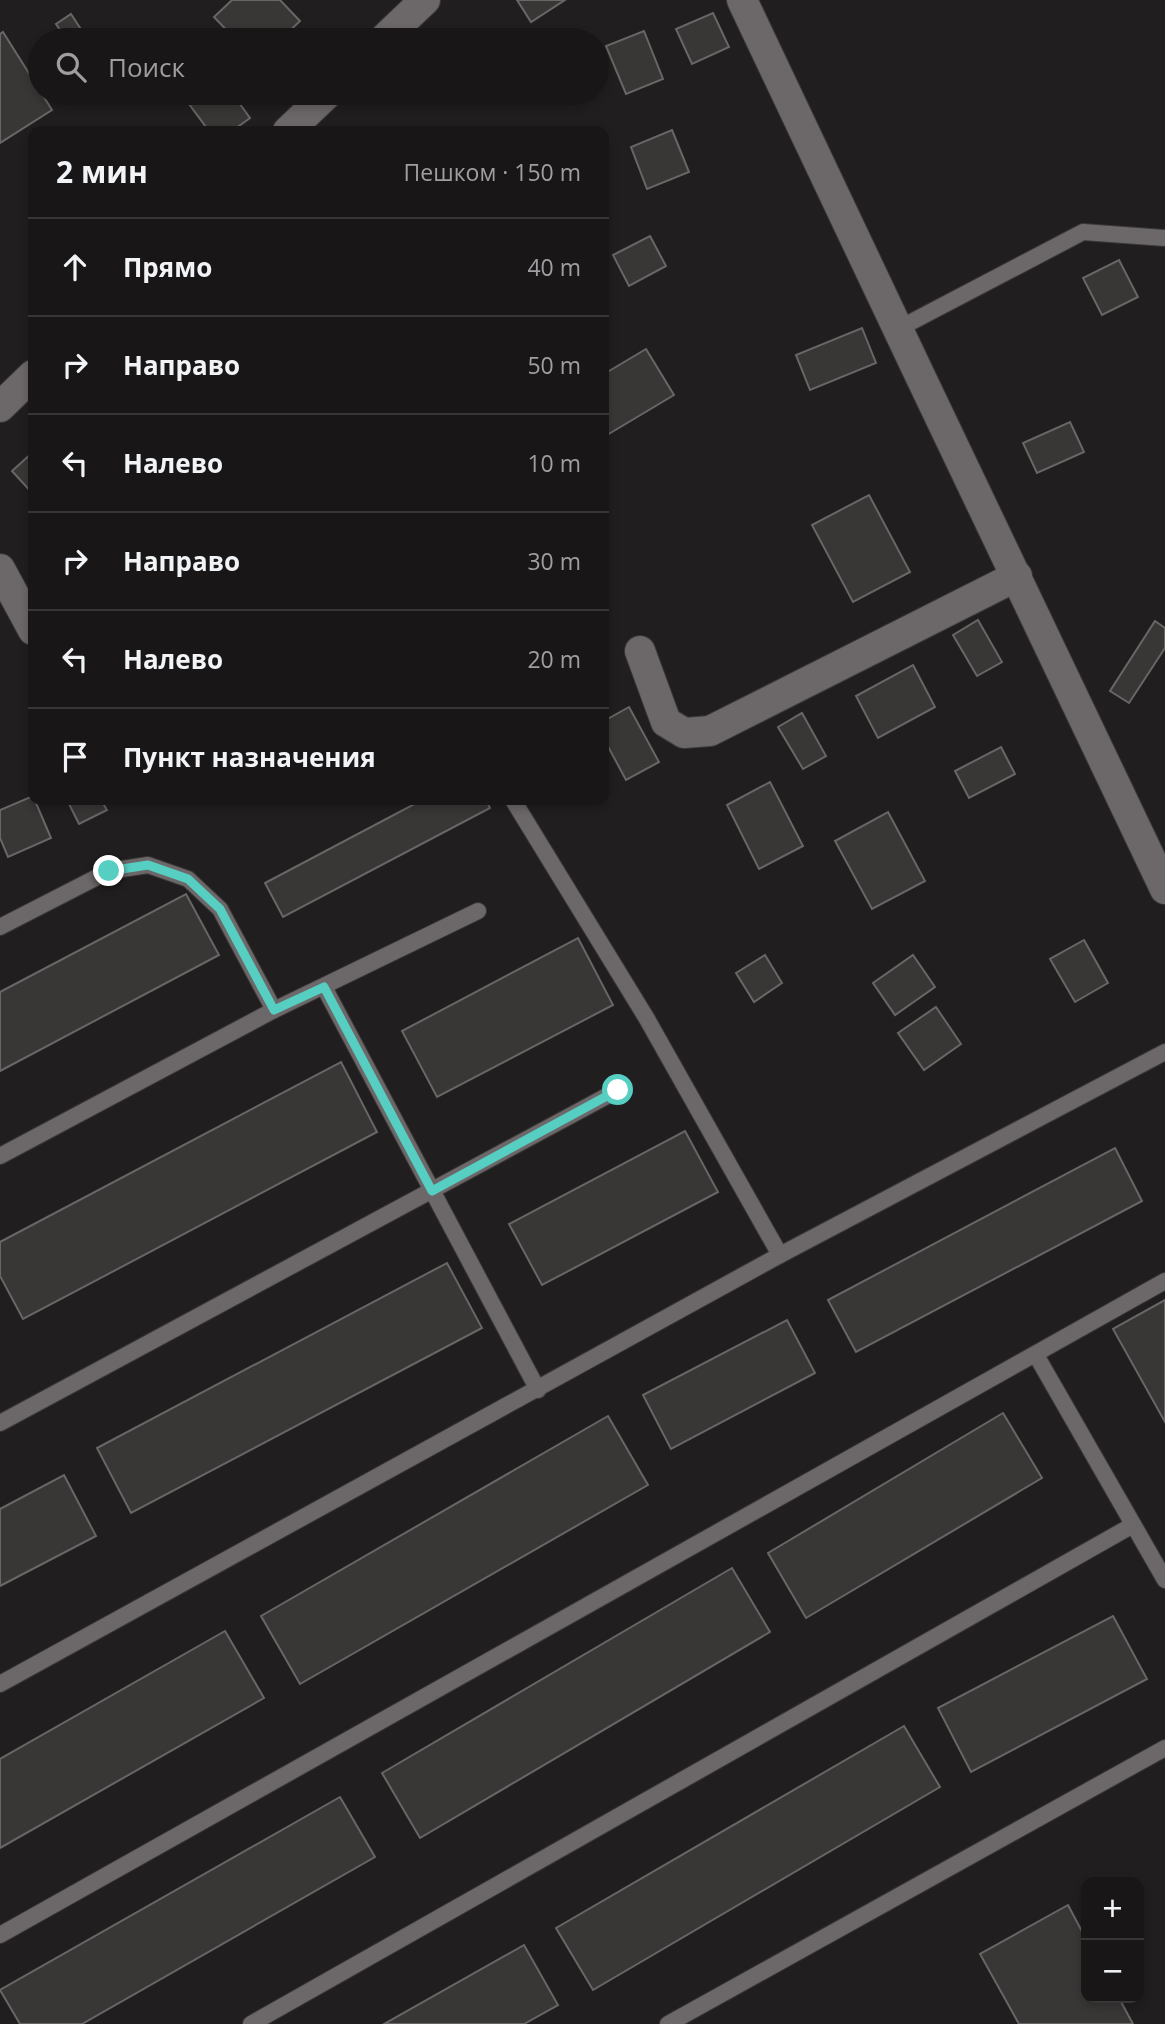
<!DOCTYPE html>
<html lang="ru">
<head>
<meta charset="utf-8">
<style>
	:root { --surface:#191617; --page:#221f20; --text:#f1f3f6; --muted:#9f9fa1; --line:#373536 }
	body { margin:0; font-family:"Open Sans",sans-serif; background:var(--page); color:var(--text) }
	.controls { position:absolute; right:21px; bottom:21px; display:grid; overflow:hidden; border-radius:14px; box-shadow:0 4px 10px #0003 }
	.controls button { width:63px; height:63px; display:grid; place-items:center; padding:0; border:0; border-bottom:2px solid var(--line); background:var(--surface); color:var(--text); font:35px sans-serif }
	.stop { position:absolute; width:21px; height:21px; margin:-16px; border:5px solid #57cec2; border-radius:50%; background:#fff }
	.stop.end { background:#57cec2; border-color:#fff; box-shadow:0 2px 7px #0008 }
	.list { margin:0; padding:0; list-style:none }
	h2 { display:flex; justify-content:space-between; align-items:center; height:91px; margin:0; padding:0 28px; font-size:30px }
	h2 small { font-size:23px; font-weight:400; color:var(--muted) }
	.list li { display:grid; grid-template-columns:46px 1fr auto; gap:21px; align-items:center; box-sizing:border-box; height:98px; padding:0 28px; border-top:2px solid var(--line) }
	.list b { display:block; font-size:26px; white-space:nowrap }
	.list em { font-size:23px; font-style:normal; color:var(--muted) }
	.icon { flex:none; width:38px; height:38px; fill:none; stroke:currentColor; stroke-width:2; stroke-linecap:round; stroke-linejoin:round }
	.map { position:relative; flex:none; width:1165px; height:2024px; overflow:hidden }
	.search { position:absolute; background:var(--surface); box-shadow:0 4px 10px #0003; left:28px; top:28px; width:581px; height:77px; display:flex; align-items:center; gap:18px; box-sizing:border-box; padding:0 24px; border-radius:38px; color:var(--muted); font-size:26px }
	.panel { position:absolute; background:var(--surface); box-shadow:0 4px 10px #0003; left:28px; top:126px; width:581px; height:679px; border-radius:14px }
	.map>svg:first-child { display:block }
</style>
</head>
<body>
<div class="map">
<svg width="1165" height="2024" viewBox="0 0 1165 2024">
	<rect width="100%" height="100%" fill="#211e1f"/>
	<g fill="#393636" stroke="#6a6566" stroke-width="2">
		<path d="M232 0H280L300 21 280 40H236L214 17Z"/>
		<path d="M517 0H565L531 22Z"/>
		<path d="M713 13 729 47 692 64 676 29Z"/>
		<path d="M71 14 88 40H67L56 24Z"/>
		<path d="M644 31 663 79 626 94 606 46Z"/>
		<path d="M3 32 52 110 0 143V34Z"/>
		<path d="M197 93H232L250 118 232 131H209L186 100Z"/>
		<path d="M672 130 689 172 647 189 631 147Z"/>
		<path d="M650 236 666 266 629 286 613 255Z"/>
		<path d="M1119 260 1138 297 1102 315 1083 278Z"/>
		<path d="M862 328 876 363 810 390 796 355Z"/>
		<path d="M646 349 674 395 607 435 604 431V374Z"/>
		<path d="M1070 422 1084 452 1037 473 1023 443Z"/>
		<path d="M33 452V494L12 471Z"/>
		<path d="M869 495 910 572 853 602 812 525Z"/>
		<path d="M978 620 1002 662 977 676 953 635Z"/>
		<path d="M1155 621 1165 628V648L1129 703 1110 691Z"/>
		<path d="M913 665 935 707 878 738 856 696Z"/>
		<path d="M629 707 659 762 626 780 604 739V721Z"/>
		<path d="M802 713 826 756 803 769 778 727Z"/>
		<path d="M1001 747 1015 774 969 798 955 771Z"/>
		<path d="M770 782 803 846 759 869 727 805Z"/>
		<path d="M33 796 51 838 8 857 0 838V810Z"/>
		<path d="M67 800H101L107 810 79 824Z"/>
		<path d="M422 800H486L490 808 283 917 265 883Z"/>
		<path d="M888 812 925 881 872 909 835 841Z"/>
		<path d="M186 894 219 955 0 1071V992Z"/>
		<path d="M578 938 613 1005 437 1097 402 1031Z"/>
		<path d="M1084 940 1108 983 1075 1002 1050 959Z"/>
		<path d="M765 955 782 983 754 1002 736 973Z"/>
		<path d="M913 955 935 987 895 1015 873 983Z"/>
		<path d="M936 1007 961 1044 924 1070 898 1033Z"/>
		<path d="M341 1062 377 1132 23 1319 0 1276V1242Z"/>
		<path d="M685 1131 718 1192 542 1285 509 1224Z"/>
		<path d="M1115 1148 1142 1201 856 1352 828 1300Z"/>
		<path d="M447 1263 482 1328 131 1513 97 1448Z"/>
		<path d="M1165 1300V1422L1113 1329Z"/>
		<path d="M787 1320 815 1373 671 1449 643 1395Z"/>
		<path d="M1003 1413 1042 1478 806 1618 768 1553Z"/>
		<path d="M608 1416 648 1485 300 1684 261 1616Z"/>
		<path d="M64 1475 96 1536 0 1586V1509Z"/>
		<path d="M732 1568 770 1632 420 1838 382 1773Z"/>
		<path d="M1113 1616 1147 1679 971 1772 938 1708Z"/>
		<path d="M225 1631 264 1698 0 1848V1759Z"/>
		<path d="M904 1726 940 1787 593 1990 556 1928Z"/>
		<path d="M340 1797 375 1857 82 2024H20L0 1990Z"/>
		<path d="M1068 1905 1086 1939V1998H1119L1133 2024H1019L980 1954Z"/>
		<path d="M524 1945 558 2005 524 2024H384Z"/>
	</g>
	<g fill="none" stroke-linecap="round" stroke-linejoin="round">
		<g stroke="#3b3839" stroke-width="18">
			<g id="lane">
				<path d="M896 330 1083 232 1165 238"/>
				<path d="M513 800 647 1019 780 1255"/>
				<path d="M0 927 109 871 148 865 188 879 220 909 274 1010"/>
				<path d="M324 987 538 1390"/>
				<path d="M0 1156 274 1010 478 911"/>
				<path d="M1036 1355 1165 1580"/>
				<path d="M0 1423 618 1090"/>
				<path d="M0 1684 780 1255 1165 1052"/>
				<path d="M0 1935 1165 1281"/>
				<path d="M251 2024 1133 1525"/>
				<path d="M668 2024 1165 1748"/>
			</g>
		</g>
		<g stroke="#3b3839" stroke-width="32">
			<g id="street">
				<path d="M742 0C881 297 1025 593 1165 889"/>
				<path d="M383 40 425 0"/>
				<path d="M288 131 328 93"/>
				<path d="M0 407 33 375"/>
				<path d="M0 569 33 630"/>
				<path d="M640 651 666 722 684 733 710 731 1017 576"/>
			</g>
		</g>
		<use href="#lane" stroke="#6c6768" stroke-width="16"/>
		<use href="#street" stroke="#6c6768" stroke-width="30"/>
	</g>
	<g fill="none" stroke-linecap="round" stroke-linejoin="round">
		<path stroke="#57cec2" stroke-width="9" d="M109 871 148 865 188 879 220 909 274 1010 324 987 432 1191 618 1090"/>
	</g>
</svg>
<div class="controls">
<button>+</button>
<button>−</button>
</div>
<div class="stop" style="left:618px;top:1090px"></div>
<div class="stop end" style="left:109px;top:871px"></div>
<div class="search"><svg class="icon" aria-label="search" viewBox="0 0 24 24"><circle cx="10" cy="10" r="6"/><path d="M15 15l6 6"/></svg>Поиск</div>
<section class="panel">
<h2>2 мин<small>Пешком · 150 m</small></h2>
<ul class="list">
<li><svg class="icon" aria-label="ahead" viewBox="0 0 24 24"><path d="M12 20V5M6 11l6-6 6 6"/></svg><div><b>Прямо</b></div><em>40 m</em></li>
<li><svg class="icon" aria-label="right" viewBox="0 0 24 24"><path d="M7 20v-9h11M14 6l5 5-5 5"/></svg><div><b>Направо</b></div><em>50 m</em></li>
<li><svg class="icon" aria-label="left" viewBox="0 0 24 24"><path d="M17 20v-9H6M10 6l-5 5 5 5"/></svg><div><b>Налево</b></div><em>10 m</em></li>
<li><svg class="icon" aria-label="right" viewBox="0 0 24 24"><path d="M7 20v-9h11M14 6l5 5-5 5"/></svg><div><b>Направо</b></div><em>30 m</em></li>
<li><svg class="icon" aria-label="left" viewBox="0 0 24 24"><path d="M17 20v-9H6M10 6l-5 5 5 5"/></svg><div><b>Налево</b></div><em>20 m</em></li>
<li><svg class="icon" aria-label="arrive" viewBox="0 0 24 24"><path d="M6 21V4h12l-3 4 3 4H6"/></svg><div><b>Пункт назначения</b></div></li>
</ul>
</section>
</div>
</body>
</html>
